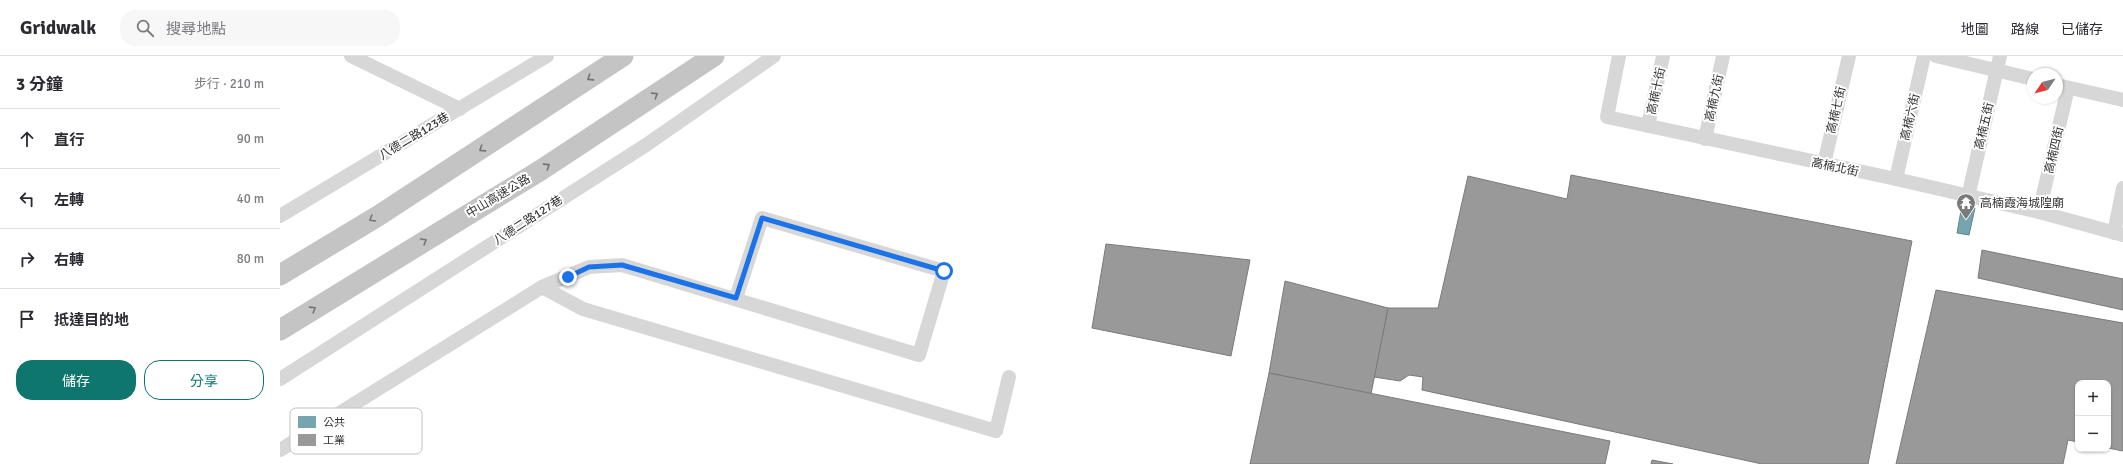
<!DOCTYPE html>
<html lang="zh-TW">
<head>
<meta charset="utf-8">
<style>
	:root { --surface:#fff; --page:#f7f7f7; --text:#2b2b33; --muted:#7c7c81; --line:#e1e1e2; --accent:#0f766e }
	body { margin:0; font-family:Signika,"Noto Sans TC",sans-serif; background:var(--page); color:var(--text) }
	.controls { position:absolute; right:12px; bottom:12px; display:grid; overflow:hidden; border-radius:8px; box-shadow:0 1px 3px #0004 }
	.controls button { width:36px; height:36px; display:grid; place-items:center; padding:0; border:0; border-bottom:1px solid var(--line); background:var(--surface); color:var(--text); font:20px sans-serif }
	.compass { position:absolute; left:1747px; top:12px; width:36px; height:36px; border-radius:50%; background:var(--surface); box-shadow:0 1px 3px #0004; rotate:235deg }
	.stop { position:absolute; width:12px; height:12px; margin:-9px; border:3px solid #1a73e8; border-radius:50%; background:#fff }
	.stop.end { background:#1a73e8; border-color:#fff; box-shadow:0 1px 4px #0008 }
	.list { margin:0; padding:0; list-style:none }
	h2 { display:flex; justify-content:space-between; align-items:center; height:52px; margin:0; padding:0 16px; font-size:17px }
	h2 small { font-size:13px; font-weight:400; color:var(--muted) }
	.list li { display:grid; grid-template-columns:26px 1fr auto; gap:12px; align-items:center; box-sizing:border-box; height:60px; padding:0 16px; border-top:1px solid var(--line) }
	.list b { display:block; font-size:15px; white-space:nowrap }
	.list em { font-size:13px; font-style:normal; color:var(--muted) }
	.actions { display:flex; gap:8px; padding:12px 16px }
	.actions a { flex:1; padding:9px 0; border:1px solid var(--accent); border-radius:16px; text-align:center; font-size:14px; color:var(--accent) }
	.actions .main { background:var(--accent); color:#fff }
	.icon { flex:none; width:22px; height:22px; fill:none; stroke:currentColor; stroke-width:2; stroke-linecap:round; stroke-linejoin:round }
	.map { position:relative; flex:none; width:1843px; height:408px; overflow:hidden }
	header { display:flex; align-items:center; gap:24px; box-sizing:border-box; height:56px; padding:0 20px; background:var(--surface); border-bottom:1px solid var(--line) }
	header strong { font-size:19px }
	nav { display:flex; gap:22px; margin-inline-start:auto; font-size:14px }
	.search { width:280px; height:36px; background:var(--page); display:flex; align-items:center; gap:10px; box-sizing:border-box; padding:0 14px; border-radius:16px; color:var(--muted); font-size:15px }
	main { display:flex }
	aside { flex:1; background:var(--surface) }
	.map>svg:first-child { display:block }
</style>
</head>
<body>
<header>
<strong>Gridwalk</strong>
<div class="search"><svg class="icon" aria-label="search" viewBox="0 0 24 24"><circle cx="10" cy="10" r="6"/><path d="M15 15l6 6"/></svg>搜尋地點</div>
<nav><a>地圖</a><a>路線</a><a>已儲存</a></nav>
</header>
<main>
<aside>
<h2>3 分鐘<small>步行 · 210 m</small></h2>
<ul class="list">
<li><svg class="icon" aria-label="ahead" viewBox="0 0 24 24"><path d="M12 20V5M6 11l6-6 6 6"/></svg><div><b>直行</b></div><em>90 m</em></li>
<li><svg class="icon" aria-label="left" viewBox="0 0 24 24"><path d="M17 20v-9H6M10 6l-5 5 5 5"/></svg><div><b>左轉</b></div><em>40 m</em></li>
<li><svg class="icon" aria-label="right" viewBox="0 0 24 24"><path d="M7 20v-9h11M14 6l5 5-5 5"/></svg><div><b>右轉</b></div><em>80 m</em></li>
<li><svg class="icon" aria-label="arrive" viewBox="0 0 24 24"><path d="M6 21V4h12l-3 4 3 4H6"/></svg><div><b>抵達目的地</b></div></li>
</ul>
<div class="actions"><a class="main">儲存</a><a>分享</a></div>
</aside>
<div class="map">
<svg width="1843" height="408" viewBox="0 0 1843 408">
	<rect width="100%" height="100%" fill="#fff"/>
	<path fill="#76a5af" stroke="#62838a" d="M1682 149 1695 152 1689 179 1677 177Z"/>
	<g fill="#999" stroke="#7a7a7a">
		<path d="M1291 119 1632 185 1588 408H1482L1142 334 1143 321 1129 319 1120 325 1094 321 1108 252H1158L1188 120 1287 143Z"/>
		<path d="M826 188 970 204 951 300 812 272Z"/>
		<path d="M1702 194 1843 223V254L1698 222Z"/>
		<path d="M1005 225 1108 252 1091 338 989 317Z"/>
		<path d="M1656 234 1843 267V395L1828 392V327H1798V386L1788 384 1783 408H1616Z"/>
		<path d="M989 317 1330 385 1325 408H970Z"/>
		<path d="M1372 404 1393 408H1371Z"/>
	</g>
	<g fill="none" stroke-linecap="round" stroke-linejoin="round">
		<g stroke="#d7d7d7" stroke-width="14">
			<path d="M71 0 180 53"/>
			<path d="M1339 0 1327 61 1616 123 1759 156 1843 179"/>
			<path d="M1656 0 1753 23"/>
			<path d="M1777 29 1843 44"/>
			<path d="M1368 70 1383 0"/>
			<path d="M1425 83 1443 0"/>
			<path d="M1544 108 1569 0"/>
			<path d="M1616 123 1644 0"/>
			<path d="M1688 141 1720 0"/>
			<path d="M1759 156 1788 32"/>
			<path d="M0 160 267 0"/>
			<path d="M1834 177 1843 132"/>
			<path d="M262 231 303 253 716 375 729 321"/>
			<path d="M0 323 366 89 494 0"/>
			<path d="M0 394 262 231 309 211 342 209 639 299 664 215 482 162 456 242"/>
		</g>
		<g stroke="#c4c4c4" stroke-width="21">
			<path d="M0 219 98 160 343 0"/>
			<path d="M0 274 261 114 434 0"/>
		</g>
	</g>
	<defs><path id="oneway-chevron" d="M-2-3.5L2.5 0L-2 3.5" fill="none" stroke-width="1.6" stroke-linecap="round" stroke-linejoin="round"/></defs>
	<g stroke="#747474">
		<use href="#oneway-chevron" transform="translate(310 22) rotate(147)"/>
		<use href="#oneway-chevron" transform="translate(375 39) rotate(-33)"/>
		<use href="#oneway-chevron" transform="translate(202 93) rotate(147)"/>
		<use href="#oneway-chevron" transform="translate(267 110) rotate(-33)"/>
		<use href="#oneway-chevron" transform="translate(92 163) rotate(149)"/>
		<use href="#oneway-chevron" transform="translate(144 185) rotate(-31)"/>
		<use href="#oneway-chevron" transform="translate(33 253) rotate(-32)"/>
	</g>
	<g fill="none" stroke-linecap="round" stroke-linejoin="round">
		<path stroke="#1a73e8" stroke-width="5" d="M288 221 309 211 342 209 456 242 482 162 664 215"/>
	</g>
	<defs>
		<g id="temple-pin" transform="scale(1)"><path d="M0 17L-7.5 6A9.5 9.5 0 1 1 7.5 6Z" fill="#7a7a7a" stroke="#fff"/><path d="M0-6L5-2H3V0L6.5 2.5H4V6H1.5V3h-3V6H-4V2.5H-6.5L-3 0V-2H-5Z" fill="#fff"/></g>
	</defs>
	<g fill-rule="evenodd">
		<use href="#temple-pin" x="1686" y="147"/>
	</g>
	<g text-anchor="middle" stroke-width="4" stroke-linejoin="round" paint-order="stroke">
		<g font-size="12" fill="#333" stroke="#fff">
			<text transform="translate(1376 35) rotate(-78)" y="4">高楠十街</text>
			<text transform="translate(1434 42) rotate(-78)" y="4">高楠九街</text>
			<text transform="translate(1556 54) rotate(-77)" y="4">高楠七街</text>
			<text transform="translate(1630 61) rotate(-77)" y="4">高楠六街</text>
			<text transform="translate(1704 70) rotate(-77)" y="4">高楠五街</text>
			<text transform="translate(134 80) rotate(-31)" y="4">八德二路123巷</text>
			<text transform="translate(1774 94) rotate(-77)" y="4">高楠四街</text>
			<text transform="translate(1555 111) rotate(12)" y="4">高楠北街</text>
			<text transform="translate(218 140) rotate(-31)" y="4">中山高速公路</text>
			<text transform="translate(248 164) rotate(-33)" y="4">八德二路127巷</text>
		</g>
		<g font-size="12" fill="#333" stroke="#fff" text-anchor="start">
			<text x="1700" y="151">高楠霞海城隍廟</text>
		</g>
	</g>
	<rect x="10" y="352" width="132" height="46" rx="6" fill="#fff" stroke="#c2c2c2" stroke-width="1"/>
	<rect x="18" y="360" width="18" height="12" fill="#76a5af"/>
	<rect x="18" y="378" width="18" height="12" fill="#999"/>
	<g font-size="11" fill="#333">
		<text x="43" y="370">公共</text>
		<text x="43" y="388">工業</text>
	</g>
</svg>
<div class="controls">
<button>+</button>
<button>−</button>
</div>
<svg class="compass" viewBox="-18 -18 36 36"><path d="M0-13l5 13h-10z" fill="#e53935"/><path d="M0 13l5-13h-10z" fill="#7c7c81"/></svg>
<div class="stop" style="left:664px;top:215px"></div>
<div class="stop end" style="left:288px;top:221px"></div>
</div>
</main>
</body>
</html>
